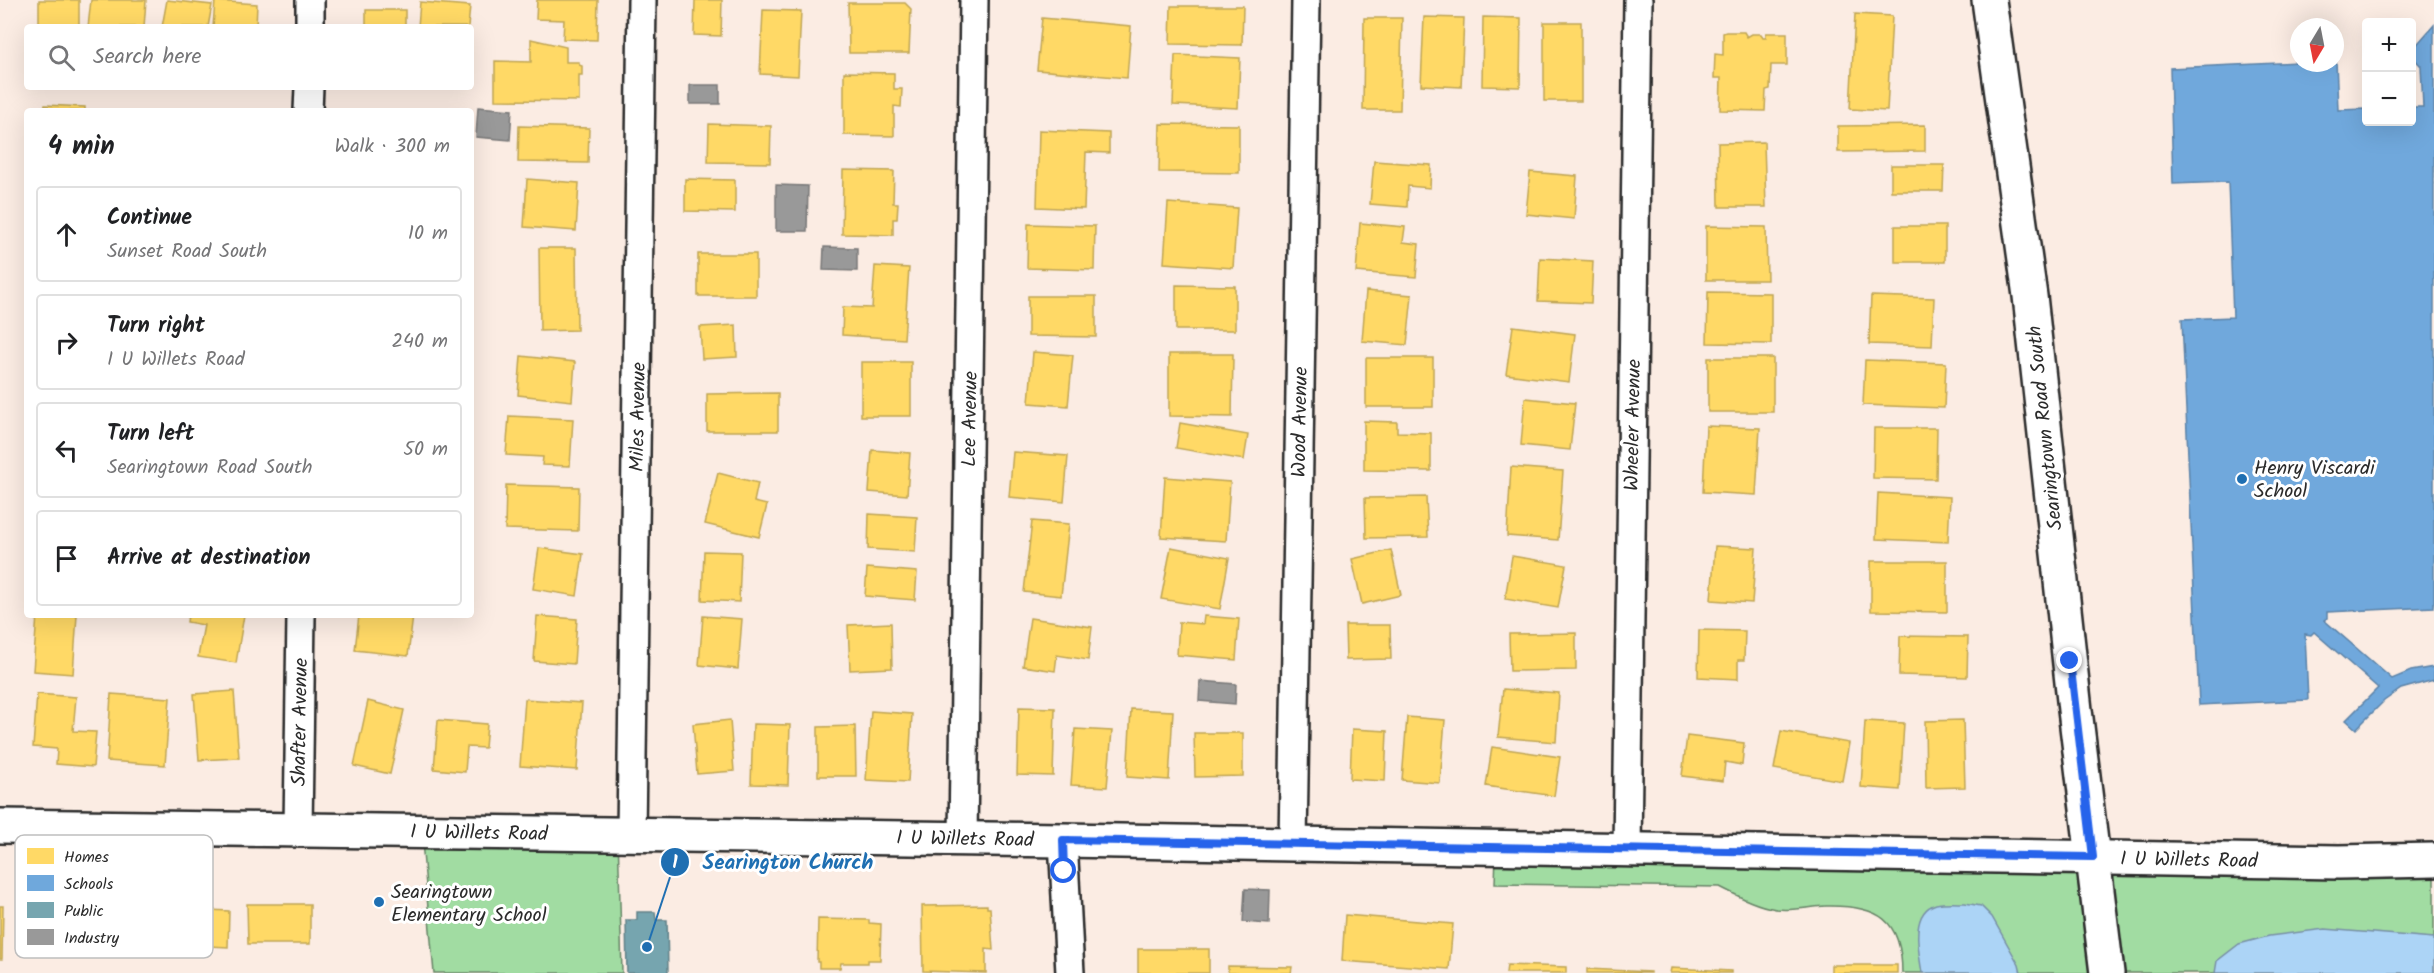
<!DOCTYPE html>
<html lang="en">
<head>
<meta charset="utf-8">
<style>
	:root { --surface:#fff; --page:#f2f2f2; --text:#202124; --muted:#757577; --line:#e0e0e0 }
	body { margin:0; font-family:Kalam,sans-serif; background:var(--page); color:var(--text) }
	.controls { position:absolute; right:18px; top:18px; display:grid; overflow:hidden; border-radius:6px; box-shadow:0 6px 24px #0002 }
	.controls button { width:54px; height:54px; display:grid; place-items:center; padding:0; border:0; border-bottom:2px solid var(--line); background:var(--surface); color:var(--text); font:30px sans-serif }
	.compass { position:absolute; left:2290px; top:18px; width:54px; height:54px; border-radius:50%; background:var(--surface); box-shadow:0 6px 24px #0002; rotate:190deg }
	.stop { position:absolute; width:18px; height:18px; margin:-14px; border:4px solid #2563eb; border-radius:50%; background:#fff }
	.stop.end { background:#2563eb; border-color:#fff; box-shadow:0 2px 6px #0008 }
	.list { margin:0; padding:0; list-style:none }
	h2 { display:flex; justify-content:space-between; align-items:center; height:78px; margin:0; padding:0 24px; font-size:26px }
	h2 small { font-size:20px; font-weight:400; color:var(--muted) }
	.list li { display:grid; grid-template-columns:39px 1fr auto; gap:18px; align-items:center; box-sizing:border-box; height:96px; margin:0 12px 12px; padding:0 12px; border:2px solid var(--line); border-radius:6px }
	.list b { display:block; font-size:22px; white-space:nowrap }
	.list p { margin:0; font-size:20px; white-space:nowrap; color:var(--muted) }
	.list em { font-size:20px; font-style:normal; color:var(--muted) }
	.icon { flex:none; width:33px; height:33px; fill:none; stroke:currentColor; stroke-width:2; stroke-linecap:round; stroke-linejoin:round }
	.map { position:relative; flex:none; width:2434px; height:973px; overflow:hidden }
	.search { position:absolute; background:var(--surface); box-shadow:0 6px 24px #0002; left:24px; top:24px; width:450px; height:66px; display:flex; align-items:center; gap:15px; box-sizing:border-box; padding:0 21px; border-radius:6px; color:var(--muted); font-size:22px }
	.panel { position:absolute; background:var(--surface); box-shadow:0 6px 24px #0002; left:24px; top:108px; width:450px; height:510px; border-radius:6px }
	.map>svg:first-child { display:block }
</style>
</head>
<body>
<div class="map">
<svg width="2434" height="973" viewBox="0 0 2434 973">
	<rect width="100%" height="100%" fill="#fbece3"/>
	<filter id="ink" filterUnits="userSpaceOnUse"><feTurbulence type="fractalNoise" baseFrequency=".0167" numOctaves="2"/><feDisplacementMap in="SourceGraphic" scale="12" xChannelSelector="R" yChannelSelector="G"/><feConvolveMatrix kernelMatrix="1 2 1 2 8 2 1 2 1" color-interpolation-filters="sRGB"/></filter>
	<g filter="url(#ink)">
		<g fill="#a1dca2" stroke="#668466" stroke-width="1.5">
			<path d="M421 831 618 834 622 973H434Z"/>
			<path d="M1496 855 2434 868V973H1902C1902 919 1878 905 1826 906 1809 907 1793 911 1776 909 1756 906 1738 896 1720 887L1495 884Z"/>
		</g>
		<g fill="#acd4f6" stroke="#7890a5" stroke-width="1.5">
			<path d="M1965 903 1981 906 1992 917 2019 965 2021 973H1922C1919 953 1909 912 1936 904 1945 902 1956 903 1965 903Z"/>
			<path d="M2325 929 2434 938V973H2215L2217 961 2239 944 2269 936Z"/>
		</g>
		<g fill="#ffd966" stroke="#bfa554" stroke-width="1.5">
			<rect x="39" y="0" width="40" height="27"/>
			<path d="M91 0H146L144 27H88Z"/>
			<path d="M167 0 212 5 208 27H162Z"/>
			<path d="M537 0H598L597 40 563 39 564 20 536 19Z"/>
			<path d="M695 0H722L721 36 694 35Z"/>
			<path d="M215 1 257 4 256 27H213Z"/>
			<path d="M420 2 470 6 468 27H418Z"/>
			<path d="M848 3H905L911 9 909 53H849Z"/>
			<path d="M1171 6H1243L1242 45 1170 44Z"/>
			<rect x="366" y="10" width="39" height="17"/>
			<path d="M763 10 801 11 798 76 760 74Z"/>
			<path d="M1855 14 1892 16 1887 111 1850 109Z"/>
			<path d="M1424 17 1464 18 1461 87 1421 85Z"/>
			<path d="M1483 17 1521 18 1520 87 1482 86Z"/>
			<path d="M1042 18 1131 26 1127 78 1037 70Z"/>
			<path d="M1364 18H1402L1400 110H1363Z"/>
			<rect x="1544" y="22" width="37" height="79"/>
			<path d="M1726 32H1744L1747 37 1752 34H1761L1763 37H1766V33H1787V65H1771L1770 89 1766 90 1765 111 1720 110 1721 78H1714L1715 54 1723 55V33Z"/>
			<path d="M531 39 566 47V62H579V65L582 66V75H579V101L495 100V61L531 62Z"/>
			<path d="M1175 55 1240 58 1238 108 1173 105Z"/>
			<path d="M844 72 894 73V89H902L901 107 894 106V136L844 135Z"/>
			<path d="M45 105 85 107V111H44Z"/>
			<path d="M709 124 771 126 770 163 708 162Z"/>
			<path d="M1160 124 1239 125V173L1159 172Z"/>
			<path d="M1925 125V151L1838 152V126Z"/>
			<path d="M519 126 589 128 588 163 518 162Z"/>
			<path d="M1039 130 1109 133V153L1086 152 1084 209 1037 207Z"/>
			<path d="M1764 142 1766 207H1719L1718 143Z"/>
			<path d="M1374 161 1431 165 1430 188 1408 186 1407 207 1370 204Z"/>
			<path d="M1891 165H1944L1943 191H1891Z"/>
			<path d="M843 170 894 171 893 203H898L897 219H893V235L842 234Z"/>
			<path d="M1530 172 1577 176 1574 219 1526 214Z"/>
			<path d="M527 179 579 183 576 231 524 227Z"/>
			<path d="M685 179 735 180V212L685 211Z"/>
			<path d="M1168 203 1237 208 1233 268 1164 263Z"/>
			<path d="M1360 223 1405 227 1403 242 1419 244 1416 277 1356 272Z"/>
			<path d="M1028 224 1095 226 1094 270 1027 268Z"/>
			<path d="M1706 226 1766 227 1767 280H1706Z"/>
			<rect x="1895" y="226" width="50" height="36"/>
			<path d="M539 248H576L577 330 540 331Z"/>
			<rect x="698" y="254" width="58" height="42"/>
			<path d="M1540 258 1593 261 1591 303 1538 301Z"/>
			<path d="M875 266 909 268 904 339 842 335 843 307 872 308Z"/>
			<path d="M1176 285 1235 286V330H1176Z"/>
			<path d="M1366 291 1412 295 1407 345 1362 341Z"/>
			<path d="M1708 292 1771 293V344L1707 343Z"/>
			<path d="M1028 296H1096V337L1028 336Z"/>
			<path d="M1871 296 1934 298 1932 346 1869 344Z"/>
			<path d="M736 325 737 357 702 359 700 327Z"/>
			<path d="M1513 326 1575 334 1569 382 1506 374Z"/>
			<path d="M1033 352 1073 355 1068 406 1029 403Z"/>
			<path d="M1169 354H1233L1232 417 1169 416Z"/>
			<path d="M521 356 575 362 572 401 518 395Z"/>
			<rect x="1366" y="358" width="67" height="49"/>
			<rect x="1708" y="358" width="65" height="54"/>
			<path d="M1865 360 1946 363 1944 408 1863 405Z"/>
			<rect x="861" y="362" width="50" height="54"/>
			<path d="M778 393V431H707V394Z"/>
			<path d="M1525 398 1575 403 1570 450 1521 445Z"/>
			<path d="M509 416 573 419 570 466 542 465 543 457 506 455Z"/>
			<path d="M1364 421 1397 422V432L1431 433V471L1364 470Z"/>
			<path d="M1180 423 1248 435 1244 460 1176 448Z"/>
			<path d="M1706 426 1760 428 1756 495 1703 492Z"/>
			<path d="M1874 428H1937L1936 479 1873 478Z"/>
			<path d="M872 450 910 453 907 495 869 492Z"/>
			<path d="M1013 452 1068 456 1064 502 1009 497Z"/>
			<path d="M1511 467 1563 471 1558 540 1507 536Z"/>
			<path d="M718 473 758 483 754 502 767 505 759 537 705 524Z"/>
			<path d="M1165 477 1230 482 1226 541 1161 537Z"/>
			<path d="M506 485 579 487 578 531 505 529Z"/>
			<path d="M1878 493 1950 497 1948 542 1876 539Z"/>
			<path d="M1426 497 1428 537 1366 538 1365 498Z"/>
			<path d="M869 514 917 517 915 552 868 549Z"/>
			<path d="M1032 521 1069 524 1061 596 1024 592Z"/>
			<path d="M1715 546 1756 548 1752 603 1711 600Z"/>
			<path d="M1171 547 1229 558 1220 609 1161 599Z"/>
			<path d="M539 548 583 554 577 596 533 589Z"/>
			<path d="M1391 550 1401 595 1362 604 1352 559Z"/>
			<path d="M704 551 741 552 739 602 702 600Z"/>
			<path d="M1512 556 1566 565 1558 608 1505 599Z"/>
			<path d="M1871 561H1947V612L1871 611Z"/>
			<path d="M867 568 917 572 915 600 865 596Z"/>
			<path d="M37 615H77L73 674 33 671Z"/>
			<path d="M188 615H244L236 663 198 657 204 625 187 622Z"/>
			<path d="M359 615 413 616 408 656 355 650Z"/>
			<path d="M537 616 577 619 574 664 534 661Z"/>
			<path d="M703 616 742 619 738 669 699 665Z"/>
			<path d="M1204 616 1239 619 1236 660 1177 655 1179 622 1203 624Z"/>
			<path d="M1030 618 1092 627 1088 660 1057 655 1055 671 1023 666Z"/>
			<path d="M891 623 892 668 850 670 848 625Z"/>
			<path d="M1345 625H1390L1391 659 1346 660Z"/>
			<path d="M1699 630 1745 631 1744 660H1738V679L1698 677Z"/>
			<path d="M1576 633V670L1510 671 1509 634Z"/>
			<path d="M1900 636 1968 637 1967 677 1899 675Z"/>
			<path d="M1503 689 1559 693 1556 742 1498 737Z"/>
			<path d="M234 691 239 758 199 760 194 694Z"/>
			<path d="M37 694 76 697 73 731 96 732 93 767 56 764 57 749 33 747Z"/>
			<path d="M111 694 170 698 165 765 107 761Z"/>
			<path d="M525 699 582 703 577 770 520 766Z"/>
			<path d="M368 701 404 710 390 774 354 766Z"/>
			<path d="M1019 707 1055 708 1053 776 1017 775Z"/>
			<path d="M1131 709 1173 711 1169 780 1127 777Z"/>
			<path d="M871 711 912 714 908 782 866 780Z"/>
			<path d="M1407 717 1445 720 1440 783 1402 780Z"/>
			<path d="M438 720 487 724 485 748 467 747 465 772 434 769Z"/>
			<path d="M730 720 734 771 697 774 693 724Z"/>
			<path d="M1963 720 1965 787 1926 788 1925 721Z"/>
			<path d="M1865 721 1904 723 1900 790 1861 787Z"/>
			<path d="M753 724 790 725 788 785 751 784Z"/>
			<path d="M855 726 856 776H818V727Z"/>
			<path d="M1075 729 1112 731 1107 787 1071 785Z"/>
			<path d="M1352 729 1387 731 1385 781 1350 779Z"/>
			<path d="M1781 731 1849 743 1842 781 1774 769Z"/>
			<path d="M1194 733H1243V776L1195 777Z"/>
			<path d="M1687 736 1744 743 1742 765 1725 762 1723 781 1682 776Z"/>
			<path d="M1492 747 1560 757 1554 796 1486 786Z"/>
			<path d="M247 904H310V944H248Z"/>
			<path d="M987 905V908H990L993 950 986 949V973L923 971 922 906Z"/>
			<path d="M0 906H3L2 959H0Z"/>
			<path d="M190 909 229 911 228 947 189 945Z"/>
			<path d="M1345 915 1453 924 1449 969 1342 961Z"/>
			<path d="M818 919 869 920V923L881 924 880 960H868V963H841L840 968H819V962H817Z"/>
			<rect x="1138" y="949" width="71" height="24"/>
			<path d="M1507 965 1566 967V973H1506Z"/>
			<rect x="1831" y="965" width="66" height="8"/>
			<path d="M1228 966 1292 967 1291 973H1228Z"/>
			<path d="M1671 968 1731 971V973H1670Z"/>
			<path d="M1587 969 1650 972V973H1587Z"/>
		</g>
		<path fill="#6fa8dc" stroke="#5b82a7" stroke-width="1.5" d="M2434 25V607L2327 612V618L2324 620 2392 679 2411 671 2434 667V680L2401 689 2384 701 2356 729 2346 720 2378 688 2314 632 2311 635 2305 634 2308 700 2199 705 2182 319 2233 317 2228 182 2173 184 2170 68 2299 62 2335 63 2336 61 2338 110 2366 109V122H2412V107H2423L2421 66 2412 56V50Z"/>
		<path fill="#76a5af" stroke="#608087" stroke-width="1.5" d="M637 912H655L656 920H667L668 973H627L626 920H637Z"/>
		<g fill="#999" stroke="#787878" stroke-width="1.5">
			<rect x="690" y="85" width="30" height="19"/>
			<path d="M478 107 512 110 510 140 476 137Z"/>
			<path d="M776 185 808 186 807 231H776Z"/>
			<path d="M824 247 857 248V271L823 270Z"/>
			<path d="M1200 681 1236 684 1235 704 1199 701Z"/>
			<path d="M1245 889 1270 890 1269 924 1243 922Z"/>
		</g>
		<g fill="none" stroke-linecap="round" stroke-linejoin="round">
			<g stroke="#2b2b2b" stroke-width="32">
				<g id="minor">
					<path d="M310 27V0"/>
					<path d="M308 111 309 87"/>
					<path d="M298 829 301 615"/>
					<path d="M631 834 642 0"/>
					<path d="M963 838 974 0"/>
					<path d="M1063 840 1070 973"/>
					<path d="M1293 844 1306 0"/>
					<path d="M1627 849 1638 0"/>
				</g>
			</g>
			<g stroke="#2b2b2b" stroke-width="38">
				<g id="secondary">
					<path d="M1989 0 2030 296 2075 710 2107 973"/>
					<path d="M0 826 1063 840 2339 862 2434 860"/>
				</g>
			</g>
			<use href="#minor" stroke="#fff" stroke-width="27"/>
			<use href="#secondary" stroke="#fff" stroke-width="33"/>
		</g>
	</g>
	<g fill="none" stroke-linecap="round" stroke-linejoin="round" filter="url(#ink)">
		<path stroke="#2563eb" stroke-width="8" d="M1064 871 1063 840 2093 857 2070 661"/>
	</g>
	<g fill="#1f6fb2" stroke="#fff" stroke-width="2">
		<circle cx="2242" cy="479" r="6"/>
		<circle cx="379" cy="902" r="6"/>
	</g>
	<g text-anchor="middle" stroke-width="6" stroke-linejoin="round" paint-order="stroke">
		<g font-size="20" fill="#2b2b2b" stroke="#fff">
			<text transform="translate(637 417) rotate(-89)" y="7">Miles Avenue</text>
			<text transform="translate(969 419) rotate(-89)" y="7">Lee Avenue</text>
			<text transform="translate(1299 422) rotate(-89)" y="7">Wood Avenue</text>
			<text transform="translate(1632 425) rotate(-89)" y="7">Wheeler Avenue</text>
			<text transform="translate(2044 428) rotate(-96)" y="7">Searingtown Road South</text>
			<text transform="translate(299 722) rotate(-89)" y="7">Shafter Avenue</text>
			<text transform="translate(479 832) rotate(1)" y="7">I U Willets Road</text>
			<text transform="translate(965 838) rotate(1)" y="7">I U Willets Road</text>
			<text transform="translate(2189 859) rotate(1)" y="7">I U Willets Road</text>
		</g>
		<g font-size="20" fill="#2b2b2b" stroke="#fff" text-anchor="start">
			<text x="2254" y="474">Henry Viscardi<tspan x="2254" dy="23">School</tspan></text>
			<text x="391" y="898">Searingtown<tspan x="391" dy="23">Elementary School</tspan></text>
		</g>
	</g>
	<rect x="15" y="835" width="198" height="123" rx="9" fill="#fff" stroke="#bfbfbf" stroke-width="1.5"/>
	<rect x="27" y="848" width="27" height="16" fill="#ffd966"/>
	<rect x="27" y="875" width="27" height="16" fill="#6fa8dc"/>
	<rect x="27" y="902" width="27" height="16" fill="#76a5af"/>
	<rect x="27" y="929" width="27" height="16" fill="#999"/>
	<g font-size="16" fill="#2b2b2b">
		<text x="64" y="862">Homes</text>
		<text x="64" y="889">Schools</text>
		<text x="64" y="916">Public</text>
		<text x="64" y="943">Industry</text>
	</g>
	<path fill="none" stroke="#1f6fb2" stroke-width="2" d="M647 947L675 862"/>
	<g fill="#1f6fb2" stroke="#fff" stroke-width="2">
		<circle cx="647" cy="947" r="6"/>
		<circle cx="675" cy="862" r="15"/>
	</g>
	<g font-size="18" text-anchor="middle" font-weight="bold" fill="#fff">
		<text x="675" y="868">1</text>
	</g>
	<g font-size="21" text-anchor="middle" font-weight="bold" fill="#1f6fb2" stroke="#fff" stroke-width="6" stroke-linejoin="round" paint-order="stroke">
		<text x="788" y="869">Searington Church</text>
	</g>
</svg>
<div class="controls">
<button>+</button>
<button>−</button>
</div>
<svg class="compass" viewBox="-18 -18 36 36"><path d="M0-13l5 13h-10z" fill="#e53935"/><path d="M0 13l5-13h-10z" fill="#757577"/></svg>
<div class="stop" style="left:1064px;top:871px"></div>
<div class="stop end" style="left:2070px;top:661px"></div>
<div class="search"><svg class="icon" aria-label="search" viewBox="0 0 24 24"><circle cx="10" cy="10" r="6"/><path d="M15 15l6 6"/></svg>Search here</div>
<section class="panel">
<h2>4 min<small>Walk · 300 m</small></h2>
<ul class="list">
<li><svg class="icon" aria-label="ahead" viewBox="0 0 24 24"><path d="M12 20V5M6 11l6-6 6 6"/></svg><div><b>Continue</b><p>Sunset Road South</p></div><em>10 m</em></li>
<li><svg class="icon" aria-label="right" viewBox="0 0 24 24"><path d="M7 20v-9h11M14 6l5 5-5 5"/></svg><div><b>Turn right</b><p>I U Willets Road</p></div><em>240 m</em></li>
<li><svg class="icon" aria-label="left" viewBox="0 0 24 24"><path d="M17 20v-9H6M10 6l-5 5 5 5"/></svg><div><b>Turn left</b><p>Searingtown Road South</p></div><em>50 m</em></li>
<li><svg class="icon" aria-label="arrive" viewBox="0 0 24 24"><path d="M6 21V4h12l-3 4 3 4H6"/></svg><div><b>Arrive at destination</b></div></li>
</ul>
</section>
</div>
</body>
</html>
